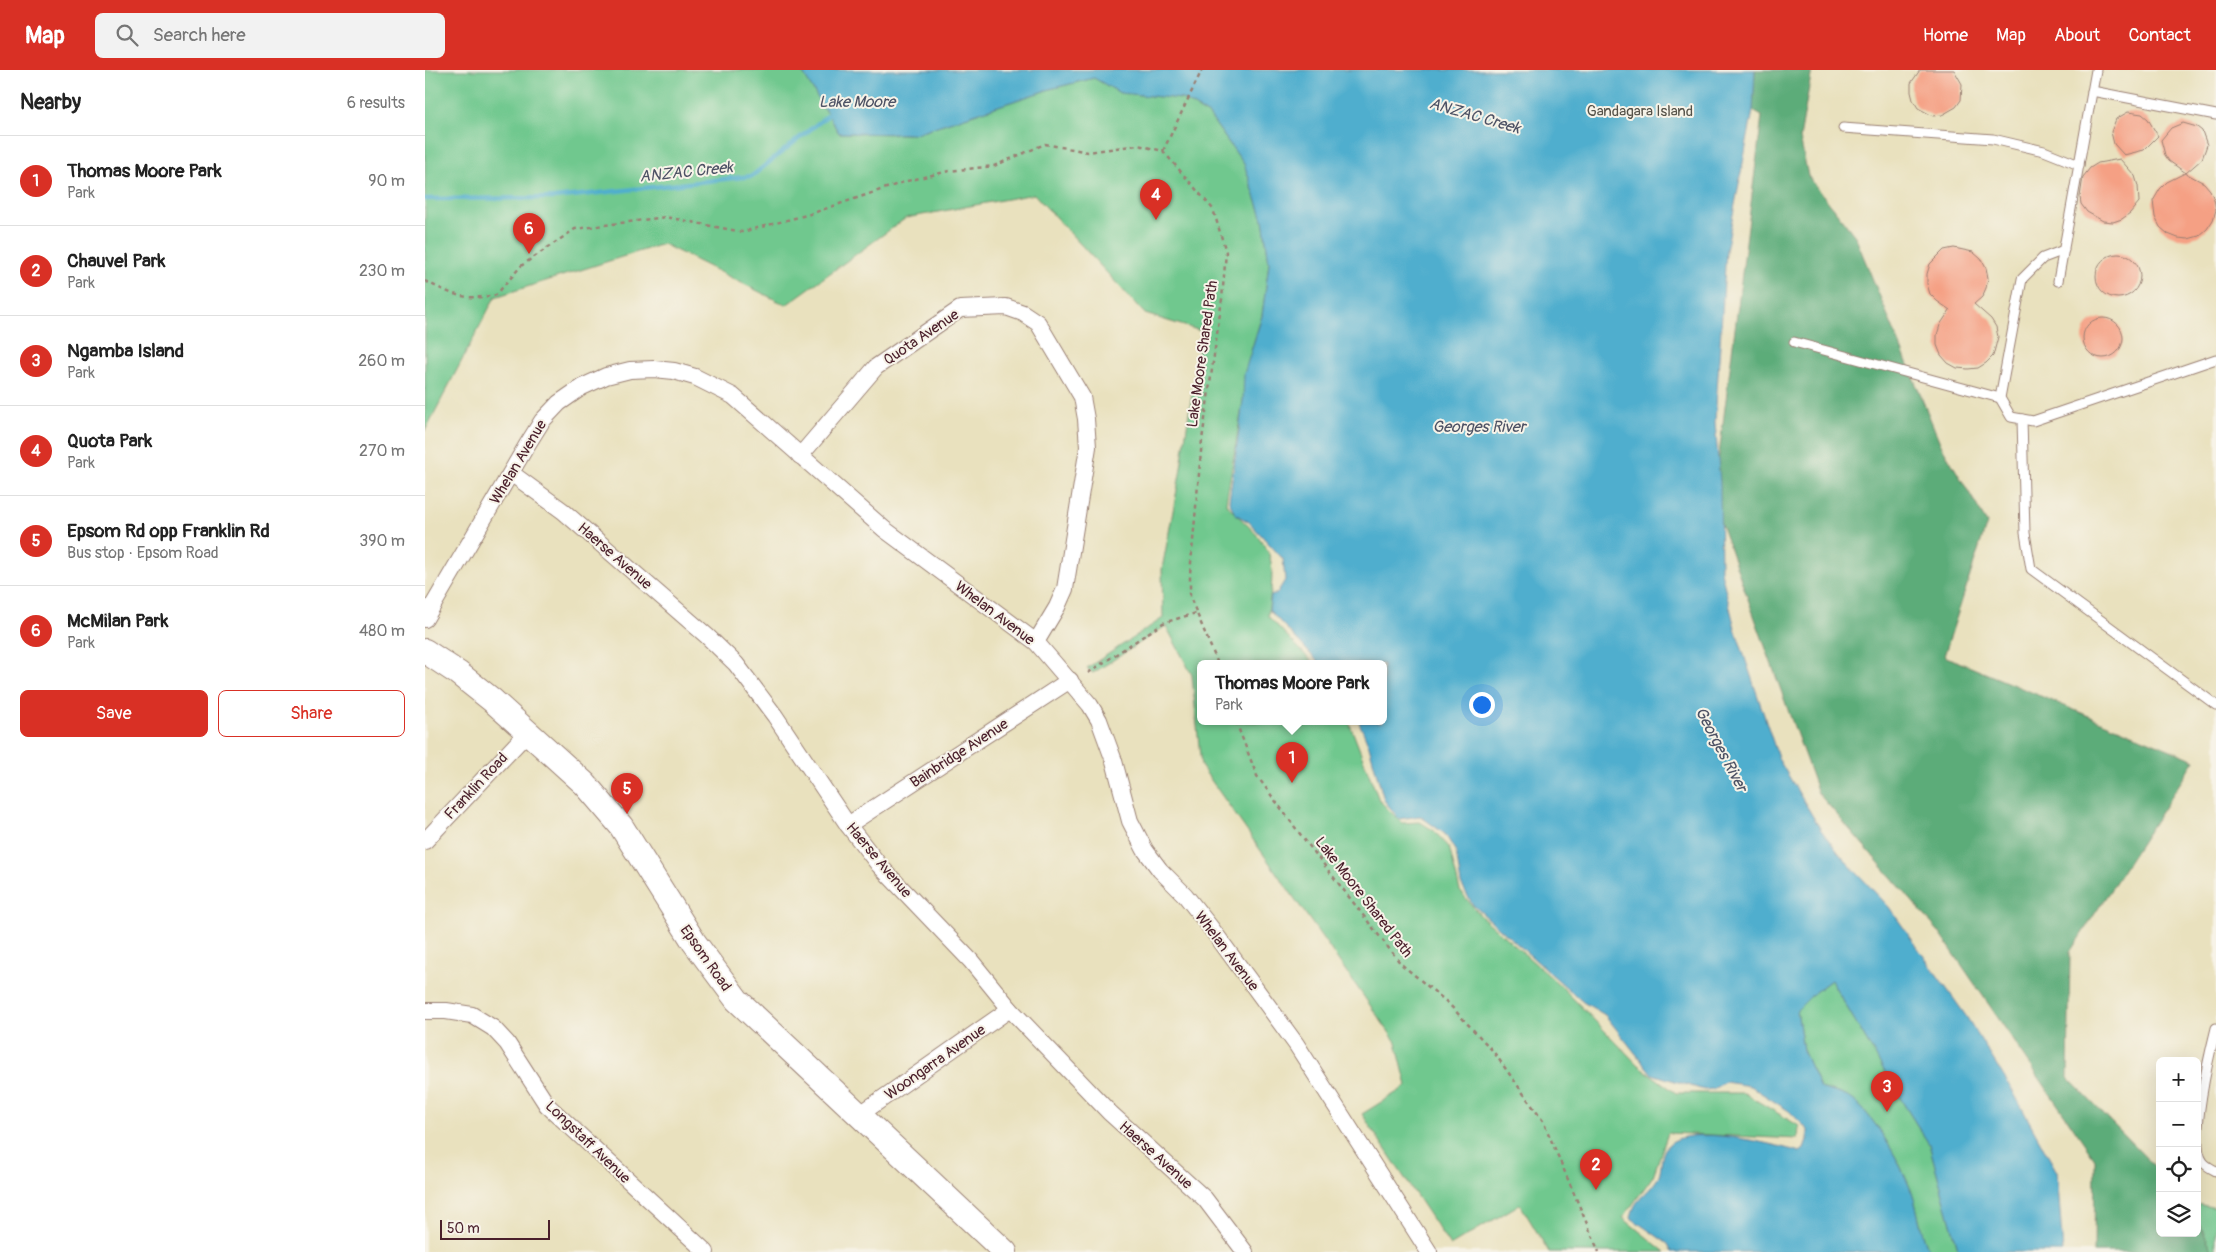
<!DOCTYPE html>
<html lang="en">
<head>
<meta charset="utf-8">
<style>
	:root { --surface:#fff; --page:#f2f2f2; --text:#222; --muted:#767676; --line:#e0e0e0; --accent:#d93025 }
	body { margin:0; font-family:Pangolin,sans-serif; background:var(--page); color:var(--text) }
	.controls { position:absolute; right:15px; bottom:15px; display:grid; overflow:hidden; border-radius:8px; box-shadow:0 5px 20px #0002 }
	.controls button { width:45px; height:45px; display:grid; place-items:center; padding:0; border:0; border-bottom:1px solid var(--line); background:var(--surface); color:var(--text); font:25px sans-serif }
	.scale { position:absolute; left:15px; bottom:12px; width:110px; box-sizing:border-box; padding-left:5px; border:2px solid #4a1f2b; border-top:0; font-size:14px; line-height:18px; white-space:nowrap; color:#4a1f2b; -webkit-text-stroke:4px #f7f3e8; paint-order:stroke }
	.you { position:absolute; left:1056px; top:634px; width:18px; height:18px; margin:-12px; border:4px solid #fff; border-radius:50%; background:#1a73e8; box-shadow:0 0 0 8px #1a73e833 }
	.badge { display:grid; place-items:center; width:32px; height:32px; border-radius:50%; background:var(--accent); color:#fff; font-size:16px; font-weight:700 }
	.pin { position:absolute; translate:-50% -41px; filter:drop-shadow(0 1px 2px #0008) }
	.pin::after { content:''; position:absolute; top:26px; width:18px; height:15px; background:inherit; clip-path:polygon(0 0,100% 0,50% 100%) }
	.popup { position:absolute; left:772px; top:590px; width:190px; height:65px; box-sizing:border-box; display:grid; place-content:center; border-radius:8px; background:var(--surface); filter:drop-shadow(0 1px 4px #0005); font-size:16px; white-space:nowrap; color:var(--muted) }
	.popup b { font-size:19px; color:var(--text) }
	.popup::after { content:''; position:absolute; left:50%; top:100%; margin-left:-10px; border:10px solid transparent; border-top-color:var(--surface) }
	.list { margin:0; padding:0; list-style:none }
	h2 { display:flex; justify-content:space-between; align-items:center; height:65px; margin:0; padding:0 20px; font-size:21px }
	h2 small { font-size:16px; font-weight:400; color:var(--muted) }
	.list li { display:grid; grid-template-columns:32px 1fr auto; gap:15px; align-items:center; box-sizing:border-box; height:90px; padding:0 20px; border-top:1px solid var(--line) }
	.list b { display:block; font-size:19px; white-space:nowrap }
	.list p { margin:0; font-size:16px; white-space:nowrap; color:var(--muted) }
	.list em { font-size:16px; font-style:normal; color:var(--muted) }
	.actions { display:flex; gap:10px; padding:15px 20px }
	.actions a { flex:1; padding:11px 0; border:1px solid var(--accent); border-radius:8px; text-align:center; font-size:18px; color:var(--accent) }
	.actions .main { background:var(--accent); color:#fff }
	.icon { flex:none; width:28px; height:28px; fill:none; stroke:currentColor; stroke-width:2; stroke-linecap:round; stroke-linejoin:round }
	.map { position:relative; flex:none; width:1791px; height:1182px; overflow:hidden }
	header { display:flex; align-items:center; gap:30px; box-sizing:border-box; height:70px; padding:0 25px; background:var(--accent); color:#fff }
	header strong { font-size:24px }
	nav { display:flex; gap:28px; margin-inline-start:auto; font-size:18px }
	.search { width:350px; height:45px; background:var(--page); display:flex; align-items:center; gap:12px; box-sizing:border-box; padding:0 18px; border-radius:8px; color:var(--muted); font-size:19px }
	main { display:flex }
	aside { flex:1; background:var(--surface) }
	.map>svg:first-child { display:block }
</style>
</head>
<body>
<header>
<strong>Map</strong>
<div class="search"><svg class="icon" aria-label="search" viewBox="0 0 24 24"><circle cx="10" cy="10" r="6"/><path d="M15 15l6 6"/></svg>Search here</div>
<nav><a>Home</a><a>Map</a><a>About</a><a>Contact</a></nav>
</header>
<main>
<aside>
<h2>Nearby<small>6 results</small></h2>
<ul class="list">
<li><span class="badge">1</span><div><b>Thomas Moore Park</b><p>Park</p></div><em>90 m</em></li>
<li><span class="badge">2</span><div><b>Chauvel Park</b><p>Park</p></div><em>230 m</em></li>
<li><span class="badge">3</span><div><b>Ngamba Island</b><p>Park</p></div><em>260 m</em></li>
<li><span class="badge">4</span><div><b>Quota Park</b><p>Park</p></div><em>270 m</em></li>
<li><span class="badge">5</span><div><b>Epsom Rd opp Franklin Rd</b><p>Bus stop · Epsom Road</p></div><em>390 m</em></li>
<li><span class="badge">6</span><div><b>McMilan Park</b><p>Park</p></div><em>480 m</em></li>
</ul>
<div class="actions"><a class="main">Save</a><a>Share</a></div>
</aside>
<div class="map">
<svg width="1791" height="1182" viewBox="0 0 1791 1182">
	<rect width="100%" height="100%" fill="#f7f3e8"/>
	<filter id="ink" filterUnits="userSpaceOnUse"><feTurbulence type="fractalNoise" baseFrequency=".02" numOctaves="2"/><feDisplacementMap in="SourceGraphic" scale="10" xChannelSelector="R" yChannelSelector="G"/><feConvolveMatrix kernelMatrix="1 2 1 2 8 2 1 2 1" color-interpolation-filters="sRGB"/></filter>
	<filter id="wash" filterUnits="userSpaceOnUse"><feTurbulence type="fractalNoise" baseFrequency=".0096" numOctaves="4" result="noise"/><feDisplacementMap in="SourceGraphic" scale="20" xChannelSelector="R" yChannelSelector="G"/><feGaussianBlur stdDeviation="1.12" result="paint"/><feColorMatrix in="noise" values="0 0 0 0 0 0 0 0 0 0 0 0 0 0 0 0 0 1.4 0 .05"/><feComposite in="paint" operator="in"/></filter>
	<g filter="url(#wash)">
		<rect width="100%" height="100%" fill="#e9e1be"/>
		<g fill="#6fc88e" stroke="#5c745c">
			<path d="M0 0H376L414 63 488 64 625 19 669 8 695 23 757 29 784 45 819 94 838 149 844 193 837 246 827 278 801 433C812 447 828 458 838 473 853 492 845 523 843 546L889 594H776V652H924L954 730 977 753 995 752 1008 760 1024 777 1035 821 1055 845 1137 917 1213 995 1251 1023H1319L1374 1056 1373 1069 1243 1063 1228 1106 1198 1148 1240 1182H1124L1095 1134 1025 1176 937 1044 982 1016 971 972 776 696 767 605 741 556 668 603 662 598 738 548 737 499 755 404 776 261 720 244 609 124 481 148 361 235 238 174 70 227 0 361Z"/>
			<path d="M1406 910 1480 1036 1504 1074 1534 1182H1505C1495 1163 1494 1143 1487 1123 1476 1094 1452 1049 1428 1030 1419 1024 1405 1021 1395 1018L1378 980 1372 940 1390 922Z"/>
			<path d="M1772 1134 1791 1138V1182H1788L1772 1149Z"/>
		</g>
		<path fill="#5bac79" stroke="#526652" d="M1330 0H1387L1375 68 1383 106 1430 166 1516 375 1562 453 1519 586 1770 690 1645 882 1643 1008 1735 1102V1163H1772V1149L1788 1182H1669L1670 1089 1514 862 1393 723 1288 432 1337 46 1328 41Z"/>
		<path fill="#4faece" stroke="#4c667c" d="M376 0H1330L1328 41 1301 181 1290 352 1295 412 1296 502 1310 558 1354 690 1396 760 1416 786 1464 837 1541 946 1586 1018 1632 1102 1638 1182H1534L1504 1074 1480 1036 1406 910 1390 922 1372 940 1378 980 1395 1018C1405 1021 1419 1024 1428 1030 1452 1049 1476 1094 1487 1123 1494 1143 1495 1163 1505 1182H1247L1243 1174 1206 1148C1209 1128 1221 1126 1231 1111 1239 1100 1233 1086 1243 1075 1264 1053 1348 1074 1375 1082L1379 1079 1383 1068V1060L1364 1041 1325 1016 1300 1012 1288 1019 1279 1020 1227 1004 1180 945 1158 932 1048 835 1036 814 1031 782 1020 764 995 746 974 749 959 730 944 676 934 652H958V594H895L844 540 846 526 852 523 860 510 858 489 824 452 810 444 804 431 818 331 819 304 837 246 844 193 838 149 819 94 784 45 757 29 695 23 669 8 625 19 488 64 414 63Z"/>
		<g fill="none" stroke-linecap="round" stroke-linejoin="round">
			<path stroke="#4faece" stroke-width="4.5" d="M0 129 129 128 327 106 407 42"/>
		</g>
		<g id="blocks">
			<g fill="#f5a084">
				<path d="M1495 0H1529L1537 14 1536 30 1531 37 1517 45 1508 46 1493 38 1488 30 1486 22V13Z"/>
				<path d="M1703 42 1717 44 1723 49 1733 66 1719 80 1699 85 1689 74 1686 62 1691 49Z"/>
				<path d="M1758 53 1772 57 1777 61 1782 75 1777 89 1761 103 1744 91 1740 85 1736 70 1746 58Z"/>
				<path d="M1695 89 1710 106 1713 116 1714 132 1705 143 1697 149 1688 152 1678 151 1662 142 1656 134 1655 127 1658 107 1665 98 1673 93Z"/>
				<path d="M1760 103 1779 113 1785 120 1789 129 1791 140 1788 150 1782 159 1774 166 1763 169 1753 168 1743 164 1735 157 1730 147 1728 131 1735 119 1742 112Z"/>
				<path d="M1529 178 1548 182 1556 189 1561 198 1563 208 1561 218 1557 227 1549 234 1566 249 1571 257 1573 267 1568 286 1561 293 1553 298 1543 299 1532 298 1523 293 1516 285 1512 275V265L1515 255 1525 240 1512 231 1505 224 1502 214V204L1505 194 1519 180Z"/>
				<circle cx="1693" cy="206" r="22"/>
				<circle cx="1678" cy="268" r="20"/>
			</g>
		</g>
	</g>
	<g filter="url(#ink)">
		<use href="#blocks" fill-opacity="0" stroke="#9a8074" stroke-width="1"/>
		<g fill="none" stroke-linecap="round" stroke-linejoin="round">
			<g stroke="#9a8074" stroke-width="11">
				<g id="lane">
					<path d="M1667 21 1791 45"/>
					<path d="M1418 58 1568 69 1619 81 1654 95"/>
					<path d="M1639 180 1618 188 1597 209 1575 328 1586 347 1608 351 1791 289"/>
					<path d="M1633 211 1671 0"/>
					<path d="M1369 272 1575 328"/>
					<path d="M1597 349 1600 463 1606 499 1791 635"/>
					<path d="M1791 958C1785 982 1763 1073 1778 1092 1781 1096 1787 1099 1791 1101"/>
				</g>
			</g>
			<g stroke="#9a8074" stroke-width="18">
				<g id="street">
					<path d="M375 386 451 297 535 239 581 237 598 243 613 253 657 327 661 349 663 377 640 519 632 537 611 572"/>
					<path d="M86 403 138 441 282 566 311 594 350 646 423 755 454 795 546 891 585 939 684 1042 780 1129 820 1182"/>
					<path d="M0 549 102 375 117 351 134 333 157 317 181 306 205 300 229 299 249 301 270 307 308 326 459 459 611 572 665 635 674 650 689 691 705 751 720 780 735 800 760 825 786 858 871 974 1004 1182"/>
					<path d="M423 755 645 610"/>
					<path d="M0 771 103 662"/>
					<path d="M0 941H21L47 945 68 958 82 973 122 1035 281 1182"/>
					<path d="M434 1045 585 939"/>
				</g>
			</g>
			<g stroke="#9a8074" stroke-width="26">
				<path id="secondary" d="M0 581 33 603 67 630 160 714 196 756 269 872 312 930 580 1182"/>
			</g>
			<g stroke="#9a8074" stroke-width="2.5" stroke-dasharray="4 4" stroke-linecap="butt">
				<path d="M738 81 788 139 801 182 797 229 777 370 765 504V527L793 594"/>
				<path d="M738 81 777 0"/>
				<path d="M0 211C28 225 39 231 71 225L96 196 150 159 241 147 317 162 385 144 482 111 524 101 569 96 620 74 663 82 713 75 738 81"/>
				<path d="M663 603 738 553 771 543"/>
				<path d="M811 652 832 706 872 760 976 894 1023 933 1068 981 1118 1051 1174 1182"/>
			</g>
			<use href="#lane" stroke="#fff" stroke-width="9"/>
			<use href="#street" stroke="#fff" stroke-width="16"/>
			<use href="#secondary" stroke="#fff" stroke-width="24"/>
		</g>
	</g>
	<g text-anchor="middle" stroke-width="4" stroke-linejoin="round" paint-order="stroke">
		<g font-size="15" fill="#555249" stroke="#f7f3e8">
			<text x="1215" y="46">Gandagara Island</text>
		</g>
		<g font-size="15" fill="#4a1f2b" stroke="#f7f3e8">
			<text transform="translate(496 267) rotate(-34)" y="5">Quota Avenue</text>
			<text transform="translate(777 284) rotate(-82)" y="5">Lake Moore Shared Path</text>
			<text transform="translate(93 392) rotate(-59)" y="5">Whelan Avenue</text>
			<text transform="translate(190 486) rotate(41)" y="5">Haerse Avenue</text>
			<text transform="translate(570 543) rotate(37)" y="5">Whelan Avenue</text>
			<text transform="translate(534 683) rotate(-33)" y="5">Bainbridge Avenue</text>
			<text transform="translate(51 716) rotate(-47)" y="5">Franklin Road</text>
			<text transform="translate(454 790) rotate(50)" y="5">Haerse Avenue</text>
			<text transform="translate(939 827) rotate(52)" y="5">Lake Moore Shared Path</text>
			<text transform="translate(802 881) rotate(53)" y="5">Whelan Avenue</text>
			<text transform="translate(281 888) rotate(55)" y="5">Epsom Road</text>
			<text transform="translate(510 992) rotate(-35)" y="5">Woongarra Avenue</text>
			<text transform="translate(163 1072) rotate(44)" y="5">Longstaff Avenue</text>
			<text transform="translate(731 1085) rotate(42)" y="5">Haerse Avenue</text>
		</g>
		<g font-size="16" font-style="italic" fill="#4c5164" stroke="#f7f3e8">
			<text x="432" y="37">Lake Moore</text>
			<text transform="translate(1050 45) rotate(16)" y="6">ANZAC Creek</text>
			<text transform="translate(261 101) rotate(-6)" y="6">ANZAC Creek</text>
			<text x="1054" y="362">Georges River</text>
			<text transform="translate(1297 679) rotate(62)" y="6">Georges River</text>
		</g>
	</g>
</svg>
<div class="controls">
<button>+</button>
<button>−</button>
<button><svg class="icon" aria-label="locate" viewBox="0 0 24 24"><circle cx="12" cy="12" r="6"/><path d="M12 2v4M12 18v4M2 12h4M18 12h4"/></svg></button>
<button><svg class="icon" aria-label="layers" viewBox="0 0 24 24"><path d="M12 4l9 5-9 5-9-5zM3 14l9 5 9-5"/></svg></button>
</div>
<div class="scale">50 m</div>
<div class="you"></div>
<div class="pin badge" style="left:867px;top:713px">1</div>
<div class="popup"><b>Thomas Moore Park</b>Park</div>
<div class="pin badge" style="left:1171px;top:1120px">2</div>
<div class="pin badge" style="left:1462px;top:1042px">3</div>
<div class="pin badge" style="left:731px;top:150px">4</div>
<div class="pin badge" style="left:202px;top:744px">5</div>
<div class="pin badge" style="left:104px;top:184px">6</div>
</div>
</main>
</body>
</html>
